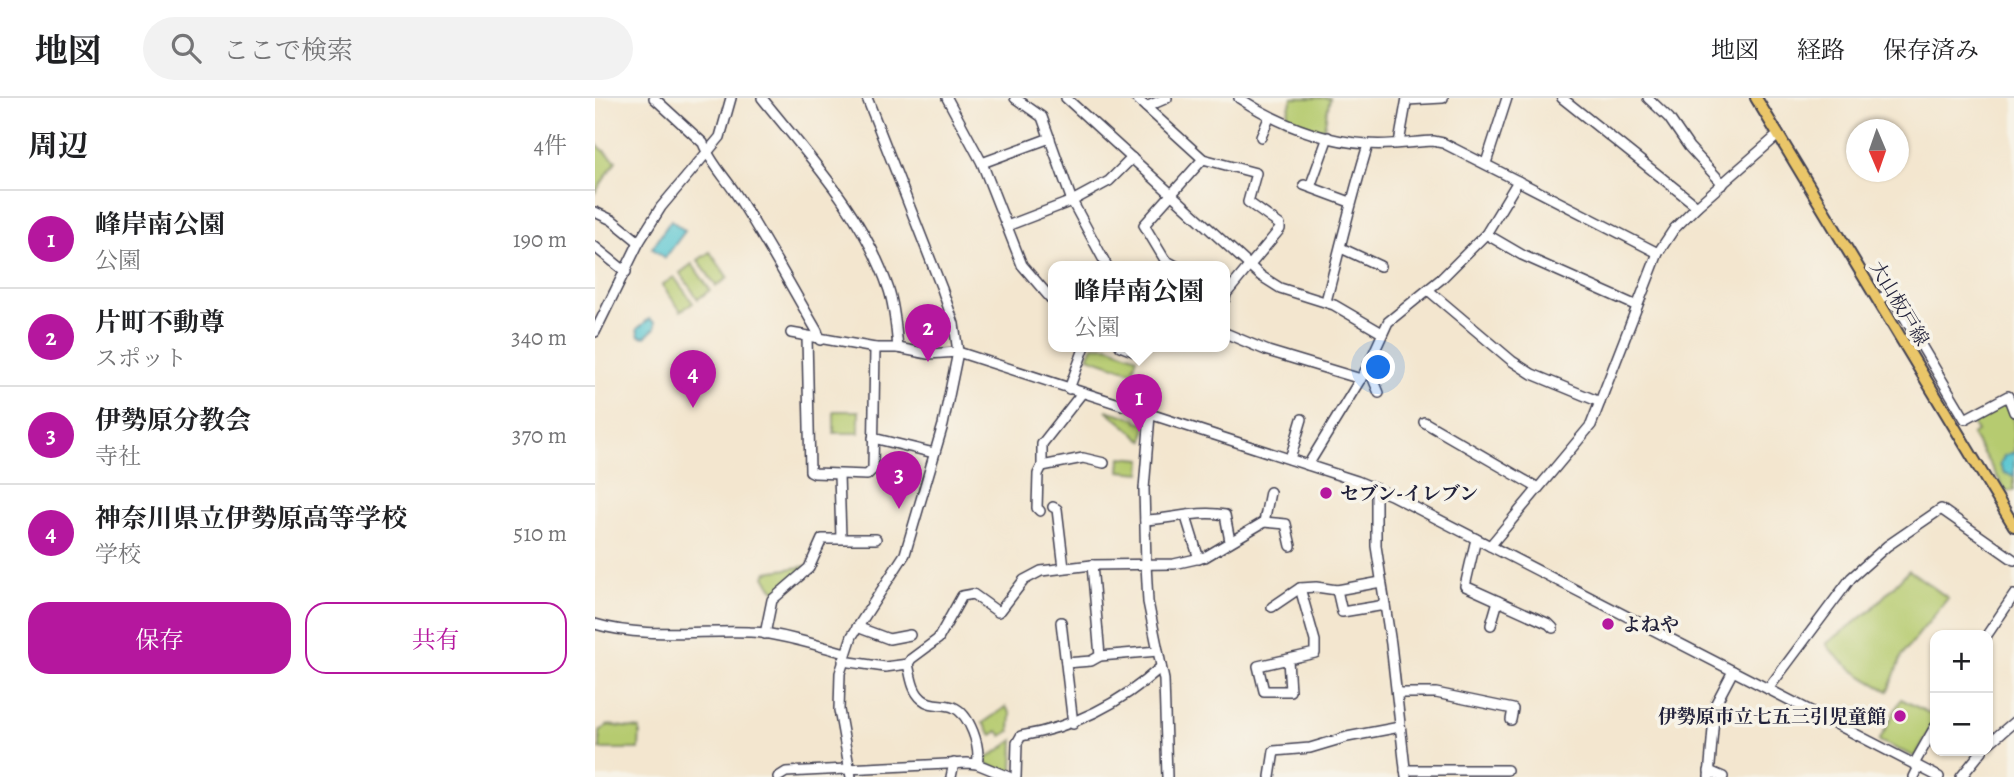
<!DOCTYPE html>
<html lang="ja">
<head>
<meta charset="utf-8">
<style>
	:root { --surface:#fff; --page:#f2f2f2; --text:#202124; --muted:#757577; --line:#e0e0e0; --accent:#b5179e }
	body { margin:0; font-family:Alegreya,"Noto Serif JP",serif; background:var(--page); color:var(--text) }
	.controls { position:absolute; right:21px; bottom:21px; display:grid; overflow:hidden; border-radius:14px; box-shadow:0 2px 5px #0004 }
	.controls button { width:63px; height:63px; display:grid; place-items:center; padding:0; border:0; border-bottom:2px solid var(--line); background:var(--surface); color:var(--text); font:35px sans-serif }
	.compass { position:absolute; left:1251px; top:21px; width:63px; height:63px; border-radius:50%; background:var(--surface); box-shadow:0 2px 5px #0004; rotate:178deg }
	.you { position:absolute; left:784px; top:270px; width:24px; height:24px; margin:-18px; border:5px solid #fff; border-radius:50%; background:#1a73e8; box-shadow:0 0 0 10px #1a73e833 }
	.badge { display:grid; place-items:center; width:46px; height:46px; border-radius:50%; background:var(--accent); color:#fff; font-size:23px; font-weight:700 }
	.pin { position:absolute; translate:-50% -58px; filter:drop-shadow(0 2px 4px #0008) }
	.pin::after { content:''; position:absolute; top:37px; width:24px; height:21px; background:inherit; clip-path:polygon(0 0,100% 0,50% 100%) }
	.popup { position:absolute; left:453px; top:163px; width:182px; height:91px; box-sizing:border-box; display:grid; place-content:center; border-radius:14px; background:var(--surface); filter:drop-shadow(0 2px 5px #0005); font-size:23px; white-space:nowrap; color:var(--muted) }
	.popup b { font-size:26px; color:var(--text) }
	.popup::after { content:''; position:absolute; left:50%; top:100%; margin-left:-14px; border:14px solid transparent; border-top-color:var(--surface) }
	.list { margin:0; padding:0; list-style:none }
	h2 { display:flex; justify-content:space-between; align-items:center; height:91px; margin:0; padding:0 28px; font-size:30px }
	h2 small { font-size:23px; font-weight:400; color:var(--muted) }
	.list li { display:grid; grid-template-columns:46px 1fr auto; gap:21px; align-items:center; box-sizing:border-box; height:98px; padding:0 28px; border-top:2px solid var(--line) }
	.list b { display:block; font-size:26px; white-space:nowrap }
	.list p { margin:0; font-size:23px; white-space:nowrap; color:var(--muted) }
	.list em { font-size:23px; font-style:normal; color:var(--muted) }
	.actions { display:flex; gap:14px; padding:21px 28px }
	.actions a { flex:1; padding:16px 0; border:2px solid var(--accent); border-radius:21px; text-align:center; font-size:24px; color:var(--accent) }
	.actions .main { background:var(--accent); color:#fff }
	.icon { flex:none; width:38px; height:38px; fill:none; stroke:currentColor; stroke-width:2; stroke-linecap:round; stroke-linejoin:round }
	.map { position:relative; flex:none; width:1419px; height:679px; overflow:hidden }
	header { display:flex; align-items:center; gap:42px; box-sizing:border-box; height:98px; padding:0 35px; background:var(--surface); border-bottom:2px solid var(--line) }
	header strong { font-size:33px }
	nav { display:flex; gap:38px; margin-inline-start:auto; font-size:24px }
	.search { width:490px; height:63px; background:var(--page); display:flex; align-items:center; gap:18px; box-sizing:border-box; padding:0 24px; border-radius:38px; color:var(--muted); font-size:26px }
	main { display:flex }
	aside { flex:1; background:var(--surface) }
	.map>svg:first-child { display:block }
</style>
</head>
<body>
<header>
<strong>地図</strong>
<div class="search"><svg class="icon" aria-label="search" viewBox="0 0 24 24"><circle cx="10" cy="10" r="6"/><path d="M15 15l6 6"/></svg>ここで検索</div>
<nav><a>地図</a><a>経路</a><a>保存済み</a></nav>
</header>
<main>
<aside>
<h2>周辺<small>4件</small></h2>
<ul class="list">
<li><span class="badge">1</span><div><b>峰岸南公園</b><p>公園</p></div><em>190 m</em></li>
<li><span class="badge">2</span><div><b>片町不動尊</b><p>スポット</p></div><em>340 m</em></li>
<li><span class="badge">3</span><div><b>伊勢原分教会</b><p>寺社</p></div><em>370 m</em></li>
<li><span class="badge">4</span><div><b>神奈川県立伊勢原高等学校</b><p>学校</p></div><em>510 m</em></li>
</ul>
<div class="actions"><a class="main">保存</a><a>共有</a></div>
</aside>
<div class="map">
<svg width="1419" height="679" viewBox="0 0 1419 679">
	<rect width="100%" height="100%" fill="#f7f3e8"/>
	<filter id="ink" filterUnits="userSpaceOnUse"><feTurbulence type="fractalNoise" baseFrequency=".0143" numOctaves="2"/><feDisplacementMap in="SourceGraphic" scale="14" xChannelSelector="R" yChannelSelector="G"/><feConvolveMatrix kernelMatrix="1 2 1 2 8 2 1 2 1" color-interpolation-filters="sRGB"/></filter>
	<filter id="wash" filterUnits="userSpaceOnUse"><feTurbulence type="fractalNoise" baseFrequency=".00686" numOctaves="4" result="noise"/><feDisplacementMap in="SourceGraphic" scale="28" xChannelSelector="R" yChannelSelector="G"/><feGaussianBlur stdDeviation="1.57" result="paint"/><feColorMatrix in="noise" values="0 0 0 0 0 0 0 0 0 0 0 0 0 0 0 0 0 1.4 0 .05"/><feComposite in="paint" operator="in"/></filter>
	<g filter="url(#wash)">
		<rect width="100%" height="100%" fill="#f3e6cf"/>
		<g fill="#b6cb6f" stroke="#6c7655" stroke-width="2">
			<path d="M697 0H735L728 35 690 23Z"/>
			<path d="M0 45 21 63 0 95Z"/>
			<path d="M115 154 133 180 121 188 103 162Z"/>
			<path d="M97 166 115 192 103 201 85 175Z"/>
			<path d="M79 179 98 205 86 213 67 187Z"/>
			<path d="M498 248H513L542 259 537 274 493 259Z"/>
			<path d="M1409 304 1419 320V393H1411L1377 337 1382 334 1376 323 1377 320Z"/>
			<path d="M511 312 542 321V324L551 326 549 343Z"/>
			<rect x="239" y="313" width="25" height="22"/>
			<path d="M526 359 547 361 546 375 525 373Z"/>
			<path d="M213 468 183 495 175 487 170 478 172 474Z"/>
			<path d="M1314 472 1353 500 1307 557 1293 593C1269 580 1248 568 1231 546L1275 513Z"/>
			<path d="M1306 601 1340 618V623L1320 659 1284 643Z"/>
			<path d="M411 609 416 616 415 633 407 638 403 633 397 637 388 625Z"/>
			<path d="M13 627 45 631 44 651H5V634Z"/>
			<path d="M419 642 418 672 414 675 387 664Z"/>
		</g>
		<g fill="#59c6d1" stroke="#3e7486" stroke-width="2">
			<path d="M76 122 90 133 70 160 57 150Z"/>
			<path d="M54 221 60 224V230L50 239 44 238 42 231Z"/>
			<path d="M1416 355H1419V378L1409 375 1405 367 1409 358Z"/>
		</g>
	</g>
	<g filter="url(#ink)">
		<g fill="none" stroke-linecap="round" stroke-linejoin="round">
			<g stroke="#413f51" stroke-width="12">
				<g id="minor">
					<path d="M59 0 108 45C115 64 130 79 141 96 170 140 195 187 222 233L225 242"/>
					<path d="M167 0C215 60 269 117 294 192 300 211 301 231 303 250"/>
					<path d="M352 0 387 65 427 167 458 203"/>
					<path d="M420 0 447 19 477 103 512 168"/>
					<path d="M471 0 666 178 685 190 739 207 787 235"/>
					<path d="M541 0 608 61 661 75 653 104 685 127V131L631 196 630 201"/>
					<path d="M644 0C682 25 726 43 772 46 794 48 817 44 838 43L848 45 923 83 891 136 846 181 793 224 771 272 713 367"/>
					<path d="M967 0 1102 108"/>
					<path d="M1053 0 1074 20 1094 49 1128 86"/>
					<path d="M812 2 848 0"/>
					<path d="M551 9 572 0"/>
					<path d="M666 39 674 20"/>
					<path d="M804 45 812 0"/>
					<path d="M387 65 455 40"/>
					<path d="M891 65 912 0"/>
					<path d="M923 83 1063 155"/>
					<path d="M709 87 755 104"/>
					<path d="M715 89 733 39"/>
					<path d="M0 114 17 122 44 144"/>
					<path d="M412 128 477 103 514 83 537 60"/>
					<path d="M891 136 927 157 1042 208"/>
					<path d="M0 149 31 174"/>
					<path d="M746 150 785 168"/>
					<path d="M581 168 570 162 549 127 608 61"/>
					<path d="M833 192 917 263 937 276 1005 304"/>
					<path d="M1283 202 1295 195 1370 321 1413 298 1419 314"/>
					<path d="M731 203C745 151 757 98 773 47"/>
					<path d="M0 234 44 144 66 109 125 39 136 0"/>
					<path d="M196 235 280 250H303L333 256 363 254 762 383 796 397 1344 679"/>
					<path d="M630 235 673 253 766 281"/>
					<path d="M212 239 215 373 219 375 272 377 278 371 280 250"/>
					<path d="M525 248 545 256"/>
					<path d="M771 272 777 278 784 295"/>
					<path d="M474 291 490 248"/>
					<path d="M487 295 447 346V368L488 360 509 365"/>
					<path d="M555 317 549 391 551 466 553 504 569 582 572 679"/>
					<path d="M829 324 943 390"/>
					<path d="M278 340 339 355"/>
					<path d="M695 361 707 321"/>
					<path d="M244 377 246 440"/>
					<path d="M781 391V448L796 546 811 679"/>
					<path d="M458 409 462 411 469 470"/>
					<path d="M445 413 442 410 443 376 447 368"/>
					<path d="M591 419 604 461"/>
					<path d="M550 422C576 421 604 412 630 417L635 443"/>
					<path d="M669 424 691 426 696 448"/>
					<path d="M881 441 870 488 954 526 958 530"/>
					<path d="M895 448 996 327 1063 155 1079 131 1102 108 1183 37"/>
					<path d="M497 467 505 558"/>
					<path d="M742 492 747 514 790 507"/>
					<path d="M677 509 705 490 721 489 742 492 786 484"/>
					<path d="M466 524 478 626"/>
					<path d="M0 526C50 541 104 532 155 534 180 534 226 548 250 555"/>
					<path d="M896 527 903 503"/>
					<path d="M262 529 294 541 315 537"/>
					<path d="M170 536 177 502 214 470 227 441H281"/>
					<path d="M1392 537 1419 497"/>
					<path d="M693 562 695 593H669L663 568 720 555V543L705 490"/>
					<path d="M248 563 290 569 313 566"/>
					<path d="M471 565 496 563 505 558 563 553"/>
					<path d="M1173 591 1256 480 1292 448 1346 411 1419 462"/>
					<path d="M802 595H841L918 611 916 622"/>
					<path d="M1393 646 1419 624"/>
					<path d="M382 666C386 649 375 616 358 609 347 605 336 609 327 601 317 593 316 578 313 566L316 561 343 541 367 498 378 496 403 514 406 512 429 482 446 473 497 467 579 466 610 459 669 424 675 394"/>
					<path d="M1319 666 1340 629"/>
					<path d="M810 672H912"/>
					<path d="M1114 673 1128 679"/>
					<path d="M183 679 191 674 372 665 382 666 414 679"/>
					<path d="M256 679 244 612 245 575 257 538 310 456 348 327 363 254 359 226 347 191 272 0"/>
					<path d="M356 679 359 665"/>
					<path d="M421 679 422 645 426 638C480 629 526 605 566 569"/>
					<path d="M675 679 679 653 715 650 752 639 805 629"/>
					<path d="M1114 679 1120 607 1138 573"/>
					<path d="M1319 679 1324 669"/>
					<path d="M1366 679 1387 653"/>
				</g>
			</g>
			<g stroke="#413f51" stroke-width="14">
				<path id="major" d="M1161 0 1419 428"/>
			</g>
			<use href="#minor" stroke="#fff" stroke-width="9"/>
			<use href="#major" stroke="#eac669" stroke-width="10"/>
		</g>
	</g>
	<g fill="#b5179e" stroke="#f7f3e8" stroke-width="2.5">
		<circle cx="731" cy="395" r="7"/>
		<circle cx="1013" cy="526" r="7"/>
		<circle cx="1305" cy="618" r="7"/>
	</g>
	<g text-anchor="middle" stroke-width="7" stroke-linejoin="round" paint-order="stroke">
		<g font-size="19" fill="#22223b" stroke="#f7f3e8">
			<text transform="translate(1305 205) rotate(59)" y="7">大山板戸線</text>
		</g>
		<g font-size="19" font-weight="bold" fill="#22223b" stroke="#f7f3e8" text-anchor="start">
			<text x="745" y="402">セブン-イレブン</text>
			<text x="1027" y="533">よねや</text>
			<text x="1291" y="625" text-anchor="end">伊勢原市立七五三引児童館</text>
		</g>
	</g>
</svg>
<div class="controls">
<button>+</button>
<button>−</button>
</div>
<svg class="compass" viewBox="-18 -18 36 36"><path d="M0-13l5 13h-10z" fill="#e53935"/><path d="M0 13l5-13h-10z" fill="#757577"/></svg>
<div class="you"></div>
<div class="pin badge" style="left:544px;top:334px">1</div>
<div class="popup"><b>峰岸南公園</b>公園</div>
<div class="pin badge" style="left:333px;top:264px">2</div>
<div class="pin badge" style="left:304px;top:411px">3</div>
<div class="pin badge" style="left:98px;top:310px">4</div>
</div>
</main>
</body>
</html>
